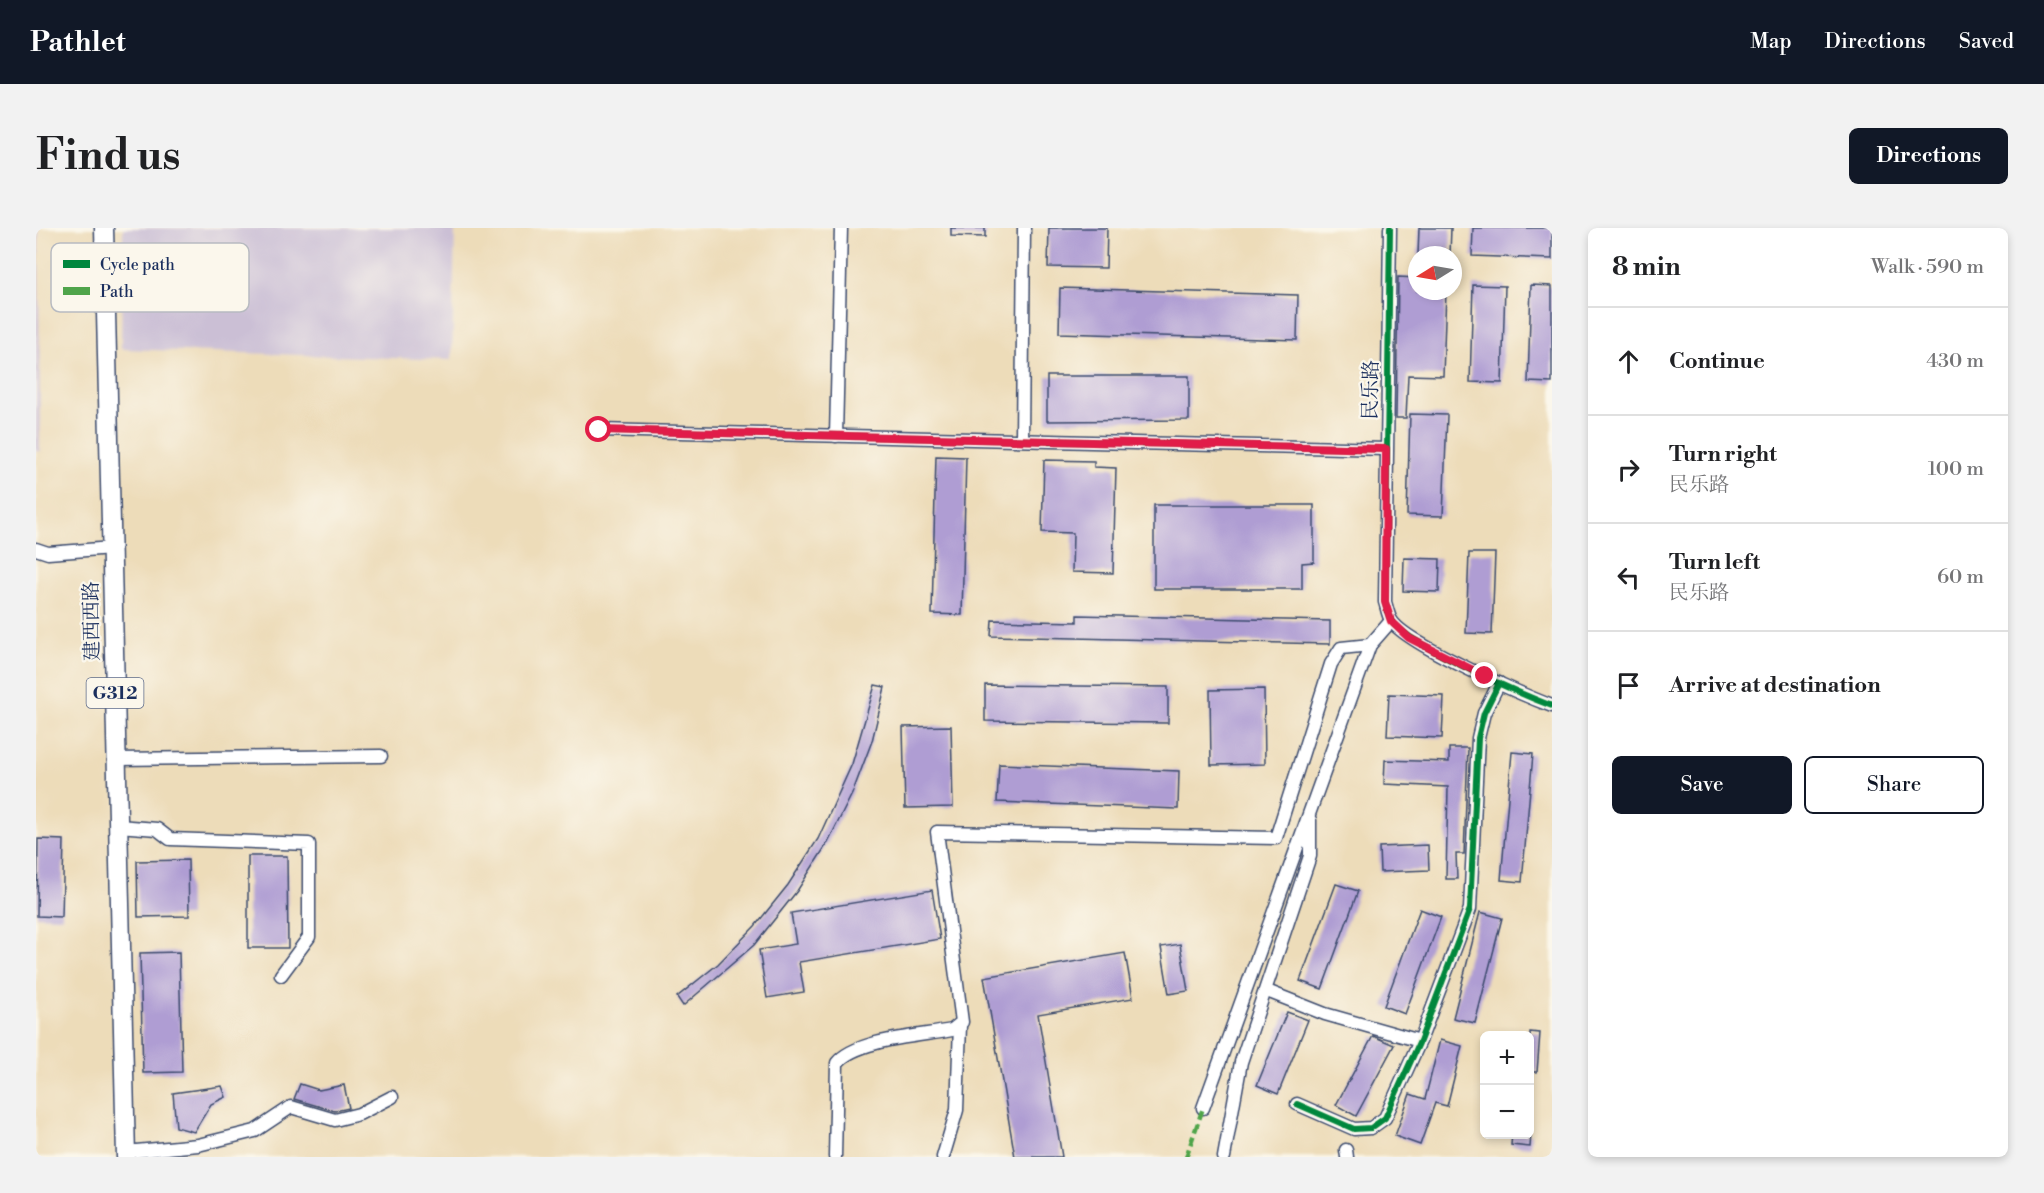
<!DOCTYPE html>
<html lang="en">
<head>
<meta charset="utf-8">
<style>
	:root { --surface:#fff; --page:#f2f2f2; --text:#202124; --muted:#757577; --line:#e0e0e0; --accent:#111827 }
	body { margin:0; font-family:"Libre Bodoni","Noto Serif SC",serif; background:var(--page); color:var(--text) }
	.controls { position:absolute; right:18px; bottom:18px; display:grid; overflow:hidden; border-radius:9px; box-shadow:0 3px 9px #0003 }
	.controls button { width:54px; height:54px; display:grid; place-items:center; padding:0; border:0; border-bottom:2px solid var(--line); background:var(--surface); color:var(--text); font:30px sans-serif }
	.compass { position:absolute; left:1372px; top:18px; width:54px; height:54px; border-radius:50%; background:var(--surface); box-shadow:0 3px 9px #0003; rotate:259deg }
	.stop { position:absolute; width:18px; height:18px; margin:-14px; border:4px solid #e11d48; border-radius:50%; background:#fff }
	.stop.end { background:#e11d48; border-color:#fff; box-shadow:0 2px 6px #0008 }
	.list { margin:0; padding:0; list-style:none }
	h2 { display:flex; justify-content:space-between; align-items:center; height:78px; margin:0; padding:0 24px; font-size:26px }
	h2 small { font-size:20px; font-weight:400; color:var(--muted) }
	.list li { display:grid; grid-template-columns:39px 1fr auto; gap:18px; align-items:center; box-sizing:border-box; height:108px; padding:0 24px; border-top:2px solid var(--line) }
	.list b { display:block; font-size:22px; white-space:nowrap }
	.list p { margin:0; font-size:20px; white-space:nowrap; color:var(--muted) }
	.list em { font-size:20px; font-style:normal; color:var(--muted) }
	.actions { display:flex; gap:12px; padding:18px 24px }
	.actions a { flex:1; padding:14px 0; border:2px solid var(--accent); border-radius:9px; text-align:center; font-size:21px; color:var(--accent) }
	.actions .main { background:var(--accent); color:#fff }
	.icon { flex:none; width:33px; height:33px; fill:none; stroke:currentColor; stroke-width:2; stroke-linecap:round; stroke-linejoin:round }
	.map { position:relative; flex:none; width:1516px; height:929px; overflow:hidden; border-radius:9px }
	header { display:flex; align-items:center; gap:36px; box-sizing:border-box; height:84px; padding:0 30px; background:var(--accent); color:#fff }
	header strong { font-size:28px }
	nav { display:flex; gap:33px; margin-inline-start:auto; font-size:21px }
	.intro { display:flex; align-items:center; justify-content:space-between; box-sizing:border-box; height:144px; padding:0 36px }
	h1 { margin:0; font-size:42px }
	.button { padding:15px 27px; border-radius:9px; background:var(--accent); color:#fff; font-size:21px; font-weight:700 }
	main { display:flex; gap:36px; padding:0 36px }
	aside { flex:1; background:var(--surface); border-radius:9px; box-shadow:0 3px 9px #0003 }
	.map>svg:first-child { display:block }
</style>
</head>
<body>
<header>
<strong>Pathlet</strong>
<nav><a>Map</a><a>Directions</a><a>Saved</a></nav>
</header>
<div class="intro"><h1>Find us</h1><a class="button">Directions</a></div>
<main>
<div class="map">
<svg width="1516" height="929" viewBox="0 0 1516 929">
	<rect width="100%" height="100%" fill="#fbf7ec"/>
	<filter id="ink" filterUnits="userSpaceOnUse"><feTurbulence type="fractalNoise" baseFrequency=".0167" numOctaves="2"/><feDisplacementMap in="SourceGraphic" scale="12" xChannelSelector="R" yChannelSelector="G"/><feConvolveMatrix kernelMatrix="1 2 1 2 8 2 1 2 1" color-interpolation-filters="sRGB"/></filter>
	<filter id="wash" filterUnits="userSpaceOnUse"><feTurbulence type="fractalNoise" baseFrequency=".008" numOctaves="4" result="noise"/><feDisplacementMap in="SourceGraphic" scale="24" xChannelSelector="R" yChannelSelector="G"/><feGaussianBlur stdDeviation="1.35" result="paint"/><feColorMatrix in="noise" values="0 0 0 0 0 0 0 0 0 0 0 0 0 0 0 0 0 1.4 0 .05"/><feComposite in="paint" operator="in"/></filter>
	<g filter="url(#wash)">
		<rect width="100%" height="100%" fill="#eddcb9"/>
		<g fill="#cbbfd5">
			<path d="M0 0H3L4 223H0Z"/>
			<path d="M87 0H419L416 132 85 121Z"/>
		</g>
		<g id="blocks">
			<g fill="#af9dd3">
				<path d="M915 0H949V9L915 8Z"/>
				<path d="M1013 0H1071L1070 40 1012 39Z"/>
				<path d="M1383 0H1415L1414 27H1382Z"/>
				<path d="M1437 0H1516V31L1436 28Z"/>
				<path d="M1362 49 1381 50V63H1410L1407 148 1372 147 1370 190H1360Z"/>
				<path d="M1437 57 1469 58 1466 155 1434 154Z"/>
				<path d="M1495 57 1516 58V155L1492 154Z"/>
				<path d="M1024 60 1262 67 1261 112 1023 105Z"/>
				<path d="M1011 148H1153V192L1011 193Z"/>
				<path d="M1374 186 1411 187 1407 288 1371 287Z"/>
				<path d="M900 228 930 229 926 387 896 386Z"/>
				<path d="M1008 232 1058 233V239L1080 240 1077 345 1036 344 1037 305 1006 304Z"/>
				<path d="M1118 277H1278V334L1266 335V361H1118Z"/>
				<path d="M1433 325H1459L1456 406 1430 405Z"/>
				<path d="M1368 330 1404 331 1403 364 1367 363Z"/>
				<path d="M1041 387 1294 393V416L955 408 956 392 1041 394Z"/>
				<path d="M839 457 849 459 836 513 816 566 791 616 761 663 718 717 647 778 641 769 682 736 719 698 752 657 782 611 816 536Z"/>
				<path d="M949 457 1132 459V495L949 493Z"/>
				<path d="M1228 461 1229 536 1175 537 1174 462Z"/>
				<path d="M1353 466 1408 468 1406 510 1351 508Z"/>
				<path d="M915 498 917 579 869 580 867 499Z"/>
				<path d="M1413 520H1432L1428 626H1420L1421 651H1410L1412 559 1348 556 1349 532 1413 534Z"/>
				<path d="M1476 524 1497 526 1486 654 1465 652Z"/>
				<path d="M963 536 1143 543 1142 581 961 574Z"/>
				<path d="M2 611 28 612 26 689 1 688Z"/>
				<path d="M1392 617 1393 642 1344 644 1343 619Z"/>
				<path d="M212 628H251L252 720H212Z"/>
				<path d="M152 632 153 688 102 689 101 633Z"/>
				<path d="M1300 656 1322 663 1286 761 1264 753Z"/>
				<path d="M896 662 904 711 763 734 768 764 731 770 723 722 760 716 755 685Z"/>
				<path d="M1384 681 1405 689 1369 786 1348 778Z"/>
				<path d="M1444 684 1466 690 1439 795 1417 790Z"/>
				<path d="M1144 716 1152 763 1133 766 1125 719Z"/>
				<path d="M143 724 146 844 107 845 104 725Z"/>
				<path d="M1089 725 1097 770 1002 786 1026 929H979L948 749Z"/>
				<path d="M1251 784 1272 792 1242 866 1221 857Z"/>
				<path d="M1494 804 1504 805 1501 844H1494Z"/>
				<path d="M1337 808 1358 817 1320 888 1300 877Z"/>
				<path d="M1404 812 1426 818 1411 878 1399 875 1384 917 1359 908 1374 866 1389 871Z"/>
				<path d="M264 856 283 862 308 857 313 880 299 883 258 871Z"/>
				<path d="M186 858 190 869 175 876 158 904 140 899 137 865Z"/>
				<path d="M1476 906H1495L1494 919 1475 917Z"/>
			</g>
		</g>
	</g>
	<g filter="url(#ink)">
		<use href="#blocks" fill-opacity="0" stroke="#3a496c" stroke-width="1.5"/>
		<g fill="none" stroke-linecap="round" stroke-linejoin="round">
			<g stroke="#3a496c" stroke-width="15">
				<g id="minor">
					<path d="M1354 0 1349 374C1351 380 1352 387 1355 392 1368 415 1487 467 1516 478"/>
					<path d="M563 202 1350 221"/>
					<path d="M800 208 805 0"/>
					<path d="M986 212 988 0"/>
					<path d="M0 321 12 325 76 320"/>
					<path d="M81 531 345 528"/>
					<path d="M82 598 121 601 134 611 273 616V709L245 747"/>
					<path d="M1231 763 1289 786 1384 813"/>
					<path d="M1261 876 1318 901 1335 900 1349 890 1384 813 1434 681 1442 510 1448 485 1463 455"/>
					<path d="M1167 880 1334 417 1355 393"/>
					<path d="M1310 922 1311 929"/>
					<path d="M90 924 162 917 219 903 255 879 299 892 323 886 356 869"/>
					<path d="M799 929 801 835C820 811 886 808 916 802L926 794 901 604 1240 610 1295 436 1305 420 1334 417"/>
					<path d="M907 929 921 882 924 797"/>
					<path d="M1188 929 1205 834 1274 628V592"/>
				</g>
			</g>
			<g stroke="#3a496c" stroke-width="21">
				<path id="highway" d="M68 0 90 929"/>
			</g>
			<path stroke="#3a496c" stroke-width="2" stroke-dasharray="4.5 4.5" stroke-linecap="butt" d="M0 17H1"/>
			<use href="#minor" stroke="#fff" stroke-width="12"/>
			<use href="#highway" stroke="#fff" stroke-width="18"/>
			<path stroke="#4fa44a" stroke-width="4.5" stroke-dasharray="9 4.5" stroke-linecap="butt" d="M1150 929 1167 880"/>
			<g stroke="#fbf7ec" stroke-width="10">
				<g id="cycleway">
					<path d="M1354 0 1349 374C1351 380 1352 387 1355 392 1368 415 1487 467 1516 478"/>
					<path d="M563 202 1350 221"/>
					<path d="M1261 876 1318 901 1335 900 1349 890 1384 813 1434 681 1442 510 1448 485 1463 455"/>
				</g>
			</g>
			<use href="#cycleway" stroke="#00873e" stroke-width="6"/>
		</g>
	</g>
	<g fill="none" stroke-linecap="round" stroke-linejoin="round" filter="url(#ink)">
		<path stroke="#e11d48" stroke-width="8" d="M563 202 1350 221 1349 374 1355 393 1373 410 1449 448"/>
	</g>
	<g text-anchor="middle" stroke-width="4.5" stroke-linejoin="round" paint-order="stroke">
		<rect fill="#fbf7ec" stroke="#5e6b89" stroke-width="1.5" x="50.5" y="450" width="57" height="30" rx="4.5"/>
		<g font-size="18" font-weight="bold" fill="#1b2f5e">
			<text x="79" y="471">G312</text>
		</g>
		<g font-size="20" fill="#1b2f5e" stroke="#fbf7ec">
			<text transform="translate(1334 162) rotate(-89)" y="7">民乐路</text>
			<text transform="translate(55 393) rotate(-91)" y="7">建西西路</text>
		</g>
	</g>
	<rect x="15" y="15" width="198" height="69" rx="9" fill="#fbf7ec" stroke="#b8bbc1" stroke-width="1.5"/>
	<rect x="27" y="32" width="27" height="8" fill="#00873e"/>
	<rect x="27" y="59" width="27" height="8" fill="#4fa44a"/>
	<g font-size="16" fill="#1b2f5e">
		<text x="64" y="42">Cycle path</text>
		<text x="64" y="69">Path</text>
	</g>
</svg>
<div class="controls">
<button>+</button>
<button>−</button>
</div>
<svg class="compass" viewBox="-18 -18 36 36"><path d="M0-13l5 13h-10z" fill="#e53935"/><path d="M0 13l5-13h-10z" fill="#757577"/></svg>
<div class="stop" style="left:563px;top:202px"></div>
<div class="stop end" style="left:1449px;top:448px"></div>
</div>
<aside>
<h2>8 min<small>Walk · 590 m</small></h2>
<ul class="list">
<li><svg class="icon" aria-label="ahead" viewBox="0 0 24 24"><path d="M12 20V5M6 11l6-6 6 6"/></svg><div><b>Continue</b></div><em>430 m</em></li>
<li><svg class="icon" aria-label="right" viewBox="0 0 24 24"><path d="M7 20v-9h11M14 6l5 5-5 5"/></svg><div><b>Turn right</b><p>民乐路</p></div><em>100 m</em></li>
<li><svg class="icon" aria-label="left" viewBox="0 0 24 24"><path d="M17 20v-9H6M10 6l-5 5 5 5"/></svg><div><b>Turn left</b><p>民乐路</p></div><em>60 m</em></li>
<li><svg class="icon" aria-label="arrive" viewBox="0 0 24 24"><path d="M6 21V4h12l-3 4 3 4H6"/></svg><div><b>Arrive at destination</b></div></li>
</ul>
<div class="actions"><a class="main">Save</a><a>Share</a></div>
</aside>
</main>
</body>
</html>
